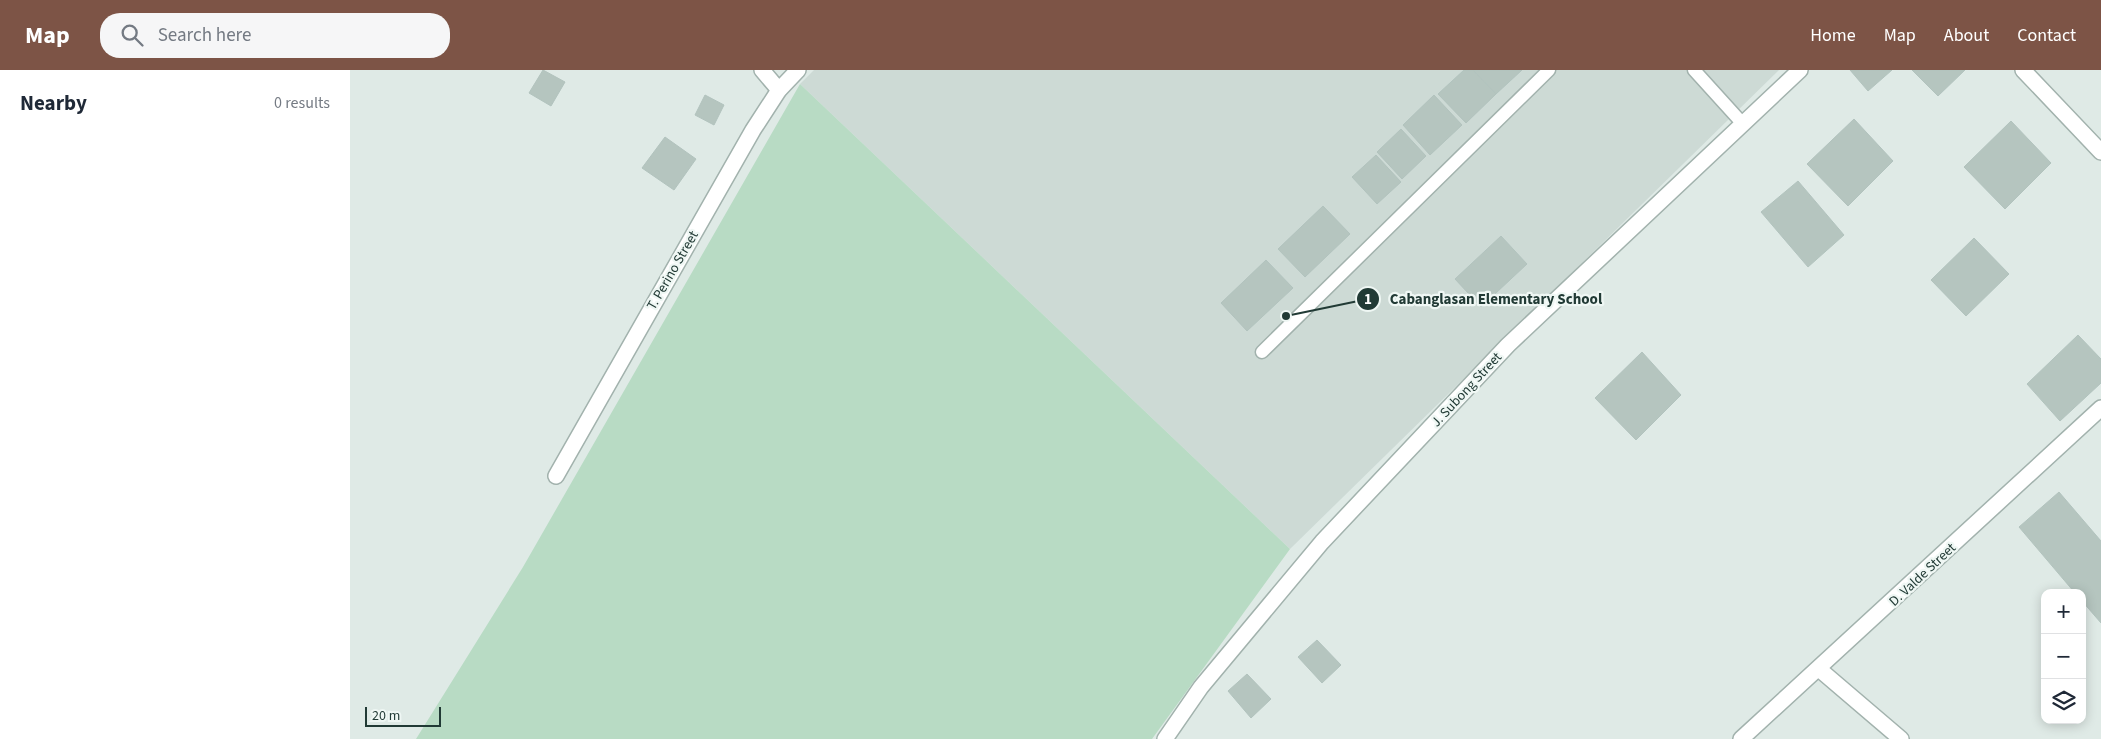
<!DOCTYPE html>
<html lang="en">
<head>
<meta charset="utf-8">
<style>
	:root { --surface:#fff; --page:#f6f6f7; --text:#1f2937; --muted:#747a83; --line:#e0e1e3; --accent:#7d5446 }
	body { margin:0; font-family:"Source Sans 3",sans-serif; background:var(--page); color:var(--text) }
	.controls { position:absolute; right:15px; bottom:15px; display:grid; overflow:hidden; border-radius:10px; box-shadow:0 2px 12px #0003 }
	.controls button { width:45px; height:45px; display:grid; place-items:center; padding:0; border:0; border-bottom:1px solid var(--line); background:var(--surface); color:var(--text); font:25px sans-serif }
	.scale { position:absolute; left:15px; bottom:12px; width:76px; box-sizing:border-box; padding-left:5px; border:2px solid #213a35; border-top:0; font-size:14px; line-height:18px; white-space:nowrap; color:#213a35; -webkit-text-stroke:4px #eff7f4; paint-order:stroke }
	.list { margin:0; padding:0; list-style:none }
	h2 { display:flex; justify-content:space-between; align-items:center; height:65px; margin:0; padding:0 20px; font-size:21px }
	h2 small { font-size:16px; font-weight:400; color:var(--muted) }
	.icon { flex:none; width:28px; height:28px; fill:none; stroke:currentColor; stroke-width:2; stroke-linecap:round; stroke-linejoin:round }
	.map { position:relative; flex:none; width:1751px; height:669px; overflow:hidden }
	header { display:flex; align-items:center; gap:30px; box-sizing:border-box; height:70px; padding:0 25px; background:var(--accent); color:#fff }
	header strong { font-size:24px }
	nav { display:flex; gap:28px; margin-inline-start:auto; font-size:18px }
	.search { width:350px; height:45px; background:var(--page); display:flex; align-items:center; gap:12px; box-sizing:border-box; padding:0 18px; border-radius:20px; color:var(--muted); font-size:19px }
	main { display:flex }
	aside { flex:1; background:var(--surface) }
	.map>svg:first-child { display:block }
</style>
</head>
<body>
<header>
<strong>Map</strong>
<div class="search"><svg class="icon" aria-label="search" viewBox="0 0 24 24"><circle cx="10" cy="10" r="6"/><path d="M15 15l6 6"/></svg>Search here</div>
<nav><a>Home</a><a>Map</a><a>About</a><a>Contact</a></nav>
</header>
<main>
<aside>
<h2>Nearby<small>0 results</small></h2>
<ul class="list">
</ul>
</aside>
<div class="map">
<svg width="1751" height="669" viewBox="0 0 1751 669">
	<rect width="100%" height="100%" fill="#dfeae6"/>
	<path fill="#cddad5" d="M464 0H1429L940 479 450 14Z"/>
	<path fill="#b8dbc4" d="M450 14 940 479 802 669H66L173 497Z"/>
	<g fill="#b5c5bf" stroke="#b2c3be">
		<path d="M193 0 215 12 201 36 179 23Z"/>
		<path d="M1114 0H1123L1146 24 1116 53 1088 24Z"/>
		<path d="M1123 0H1172L1146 24Z"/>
		<path d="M1500 0H1542L1518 21Z"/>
		<path d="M1562 0H1615L1588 26Z"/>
		<path d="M355 25 374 35 364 55 345 45Z"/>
		<path d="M1084 25 1112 55 1080 85 1053 55Z"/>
		<path d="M1504 49 1543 91 1498 136 1457 94Z"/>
		<path d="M1661 51 1701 93 1655 139 1614 97Z"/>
		<path d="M1051 59 1076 86 1052 109 1027 82Z"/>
		<path d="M315 67 346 89 324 120 292 98Z"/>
		<path d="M1026 85 1051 112 1027 134 1002 107Z"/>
		<path d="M1448 111 1494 165 1458 197 1411 142Z"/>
		<path d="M973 136 1000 164 955 207 928 179Z"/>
		<path d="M1151 166 1177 194 1131 237 1105 209Z"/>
		<path d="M1624 168 1659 204 1616 246 1581 210Z"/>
		<path d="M916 190 943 218 897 261 871 233Z"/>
		<path d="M1728 265 1751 289V313L1710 351 1677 314Z"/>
		<path d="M1292 282 1331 325 1286 370 1245 328Z"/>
		<path d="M1709 422 1751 471V553L1732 531V523H1725L1669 457Z"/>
		<path d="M967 570 991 595 972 613 948 587Z"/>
		<path d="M897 604 921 629 901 648 878 621Z"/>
	</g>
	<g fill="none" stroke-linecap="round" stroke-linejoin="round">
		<g stroke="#a2b2ad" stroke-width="15">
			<g id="service">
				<path d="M1344 0 1393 54"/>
				<path d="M912 282 1199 0"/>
			</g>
		</g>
		<g stroke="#a2b2ad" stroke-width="18">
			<g id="minor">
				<path d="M412 0 429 20"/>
				<path d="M1673 0 1751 82"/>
				<path d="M206 406 403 60 429 20 448 0"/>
				<path d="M1469 599 1551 669"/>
				<path d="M815 669 851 617 972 472 1158 275 1450 0"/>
				<path d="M1391 669 1751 338"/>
			</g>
		</g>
		<use href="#service" stroke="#fff" stroke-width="12"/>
		<use href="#minor" stroke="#fff" stroke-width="15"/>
	</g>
	<g text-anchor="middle" stroke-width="4.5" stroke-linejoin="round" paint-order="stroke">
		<g font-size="14" fill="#213a35" stroke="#eff7f4">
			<text transform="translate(322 200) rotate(-60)" y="5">T. Perino Street</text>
			<text transform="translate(1116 319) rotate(-47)" y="5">J. Subong Street</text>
			<text transform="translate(1572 504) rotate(-43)" y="5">D. Valde Street</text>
		</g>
	</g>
	<path fill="none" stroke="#213a35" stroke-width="2" d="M936 246L1018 229"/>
	<g fill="#213a35" stroke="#eff7f4" stroke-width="2">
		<circle cx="936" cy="246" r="5"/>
		<circle cx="1018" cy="229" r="12"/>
	</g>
	<g font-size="15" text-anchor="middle" font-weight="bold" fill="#fff">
		<text x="1018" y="234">1</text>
	</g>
	<g font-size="15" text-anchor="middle" font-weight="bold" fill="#213a35" stroke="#eff7f4" stroke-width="4.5" stroke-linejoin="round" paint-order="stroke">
		<text x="1146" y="234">Cabanglasan Elementary School</text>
	</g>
</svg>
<div class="controls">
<button>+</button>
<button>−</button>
<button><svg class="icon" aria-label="layers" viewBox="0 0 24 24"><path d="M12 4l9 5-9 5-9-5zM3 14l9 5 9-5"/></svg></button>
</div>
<div class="scale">20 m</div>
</div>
</main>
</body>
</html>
